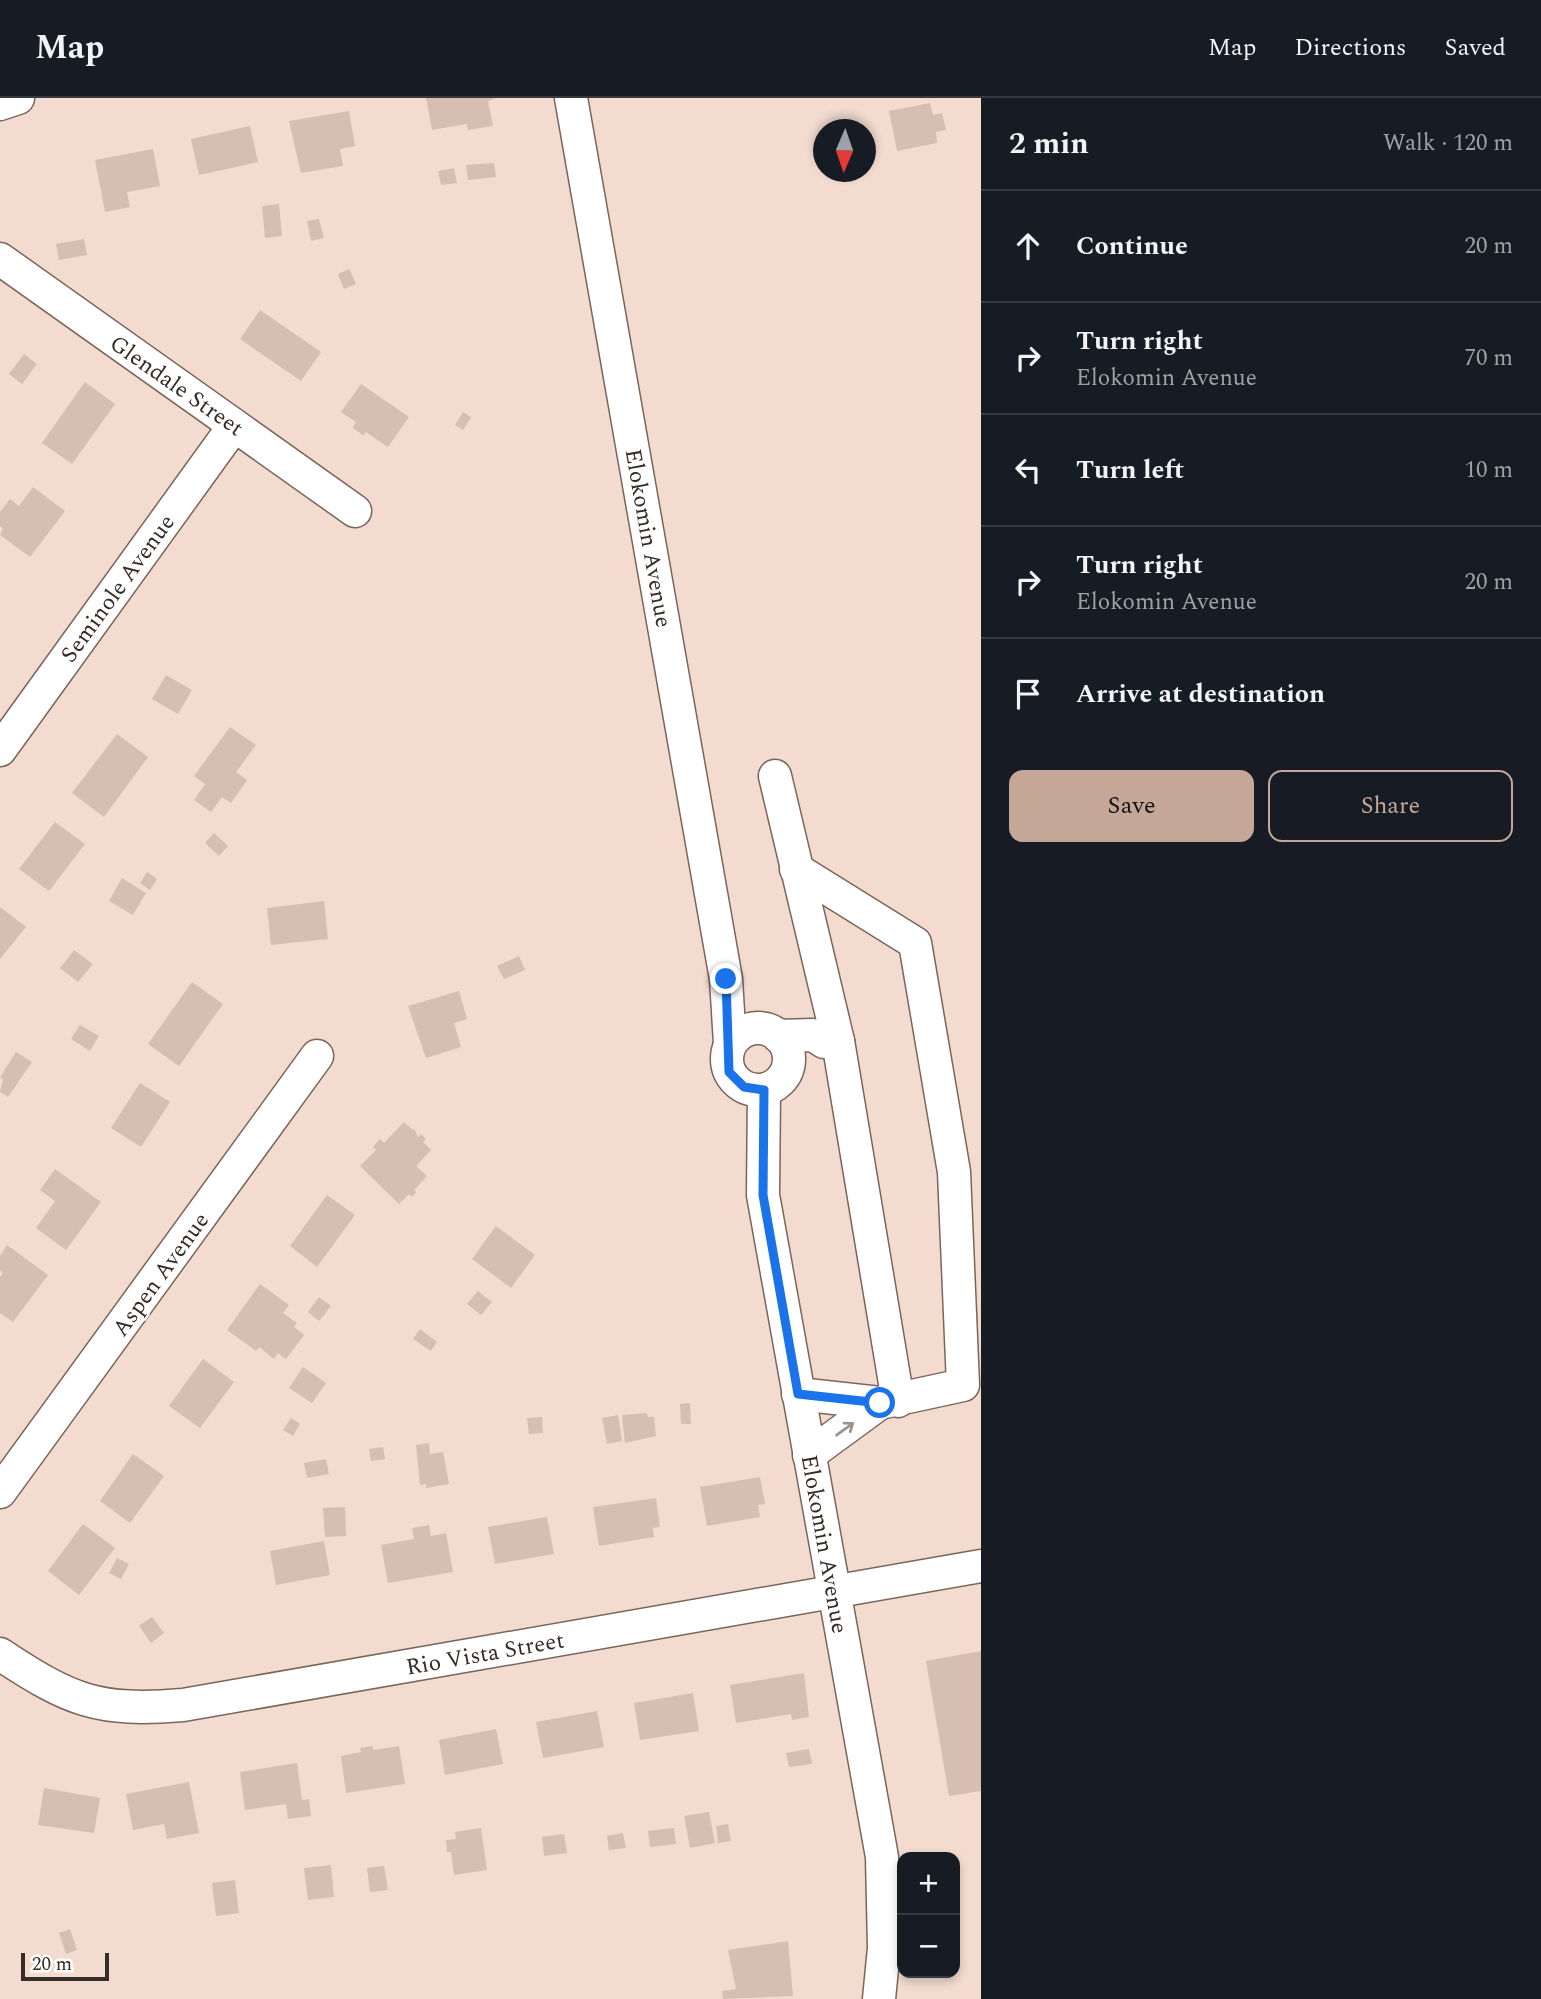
<!DOCTYPE html>
<html lang="en">
<head>
<meta charset="utf-8">
<style>
	:root { --surface:#171b24; --page:#242831; --text:#f1f3f6; --muted:#9ea1a6; --line:#363941; --accent:#c5a798 }
	body { margin:0; font-family:Spectral,serif; background:var(--page); color:var(--text) }
	.controls { position:absolute; right:21px; bottom:21px; display:grid; overflow:hidden; border-radius:14px; box-shadow:0 4px 10px #0003 }
	.controls button { width:63px; height:63px; display:grid; place-items:center; padding:0; border:0; border-bottom:2px solid var(--line); background:var(--surface); color:var(--text); font:35px sans-serif }
	.compass { position:absolute; left:813px; top:21px; width:63px; height:63px; border-radius:50%; background:var(--surface); box-shadow:0 4px 10px #0003; rotate:182deg }
	.scale { position:absolute; left:21px; bottom:18px; width:88px; box-sizing:border-box; padding-left:7px; border:4px solid #352b27; border-top:0; font-size:19px; line-height:24px; white-space:nowrap; color:#352b27; -webkit-text-stroke:5px #fff; paint-order:stroke }
	.stop { position:absolute; width:21px; height:21px; margin:-16px; border:5px solid #1a73e8; border-radius:50%; background:#fff }
	.stop.end { background:#1a73e8; border-color:#fff; box-shadow:0 2px 7px #0008 }
	.list { margin:0; padding:0; list-style:none }
	h2 { display:flex; justify-content:space-between; align-items:center; height:91px; margin:0; padding:0 28px; font-size:30px }
	h2 small { font-size:23px; font-weight:400; color:var(--muted) }
	.list li { display:grid; grid-template-columns:46px 1fr auto; gap:21px; align-items:center; box-sizing:border-box; height:112px; padding:0 28px; border-top:2px solid var(--line) }
	.list b { display:block; font-size:26px; white-space:nowrap }
	.list p { margin:0; font-size:23px; white-space:nowrap; color:var(--muted) }
	.list em { font-size:23px; font-style:normal; color:var(--muted) }
	.actions { display:flex; gap:14px; padding:21px 28px }
	.actions a { flex:1; padding:16px 0; border:2px solid var(--accent); border-radius:14px; text-align:center; font-size:24px; color:var(--accent) }
	.actions .main { background:var(--accent); color:#111 }
	.icon { flex:none; width:38px; height:38px; fill:none; stroke:currentColor; stroke-width:2; stroke-linecap:round; stroke-linejoin:round }
	.map { position:relative; flex:none; width:981px; height:1901px; overflow:hidden }
	header { display:flex; align-items:center; gap:42px; box-sizing:border-box; height:98px; padding:0 35px; background:var(--surface); border-bottom:2px solid var(--line) }
	header strong { font-size:33px }
	nav { display:flex; gap:38px; margin-inline-start:auto; font-size:24px }
	main { display:flex }
	aside { flex:1; background:var(--surface) }
	.map>svg:first-child { display:block }
</style>
</head>
<body>
<header>
<strong>Map</strong>
<nav><a>Map</a><a>Directions</a><a>Saved</a></nav>
</header>
<main>
<div class="map">
<svg width="981" height="1901" viewBox="0 0 981 1901">
	<rect width="100%" height="100%" fill="#f3dbcf"/>
	<g fill="#d6beb3">
		<path d="M426 0H495L488 3 493 28 468 32 467 26 432 32Z"/>
		<path d="M930 5 933 17 942 15 946 32 936 34 937 45 897 53 889 13Z"/>
		<path d="M349 13 355 48 340 51 343 68 301 75 289 23Z"/>
		<path d="M250 28 258 64 199 77 191 41Z"/>
		<path d="M153 51 160 88 127 94 130 109 105 114 95 62Z"/>
		<path d="M494 65 496 79 468 82 466 67Z"/>
		<path d="M454 70 457 85 441 87 438 73Z"/>
		<path d="M279 106 282 138 265 140 262 108Z"/>
		<path d="M319 121 324 140 311 143 307 123Z"/>
		<path d="M84 141 87 157 59 162 56 146Z"/>
		<path d="M349 171 356 186 344 191 338 176Z"/>
		<path d="M260 212 321 254 301 283 240 241Z"/>
		<path d="M24 256 37 266 22 286 9 276Z"/>
		<path d="M85 284 115 306 72 366 42 345Z"/>
		<path d="M361 286 409 319 388 349 366 334 363 337 353 330 356 324 341 314Z"/>
		<path d="M463 314 471 319 463 332 455 327Z"/>
		<path d="M33 389 65 413 30 459 0 437 3 430 0 428V414L10 401 19 408Z"/>
		<path d="M166 577 192 592 178 616 152 601Z"/>
		<path d="M230 629 256 647 236 674 247 682 231 705 222 699 211 714 194 702 205 686 194 678Z"/>
		<path d="M117 636 148 659 104 719 72 695Z"/>
		<path d="M55 724 85 746 49 793 19 771Z"/>
		<path d="M214 735 228 748 219 758 205 745Z"/>
		<path d="M147 774 157 781 150 792 140 785Z"/>
		<path d="M122 780 146 795 133 817 109 803Z"/>
		<path d="M324 803 328 841 271 847 267 810Z"/>
		<path d="M0 809 26 829 0 861Z"/>
		<path d="M74 852 93 866 78 884 60 870Z"/>
		<path d="M519 858 525 872 504 881 497 868Z"/>
		<path d="M192 884 223 906 179 968 148 946Z"/>
		<path d="M459 893 467 921 454 925 461 949 426 960 408 908Z"/>
		<path d="M80 927 99 938 90 953 71 941Z"/>
		<path d="M16 954 32 964 8 999 0 994 3 981 0 979Z"/>
		<path d="M140 985 170 1004 141 1049 111 1030Z"/>
		<path d="M404 1024 413 1032 414 1030 418 1039 421 1036 426 1041 423 1044 431 1052 416 1068 427 1078 414 1092 416 1094 412 1099 409 1096 399 1106 360 1068 376 1052 373 1049 380 1041 384 1045Z"/>
		<path d="M55 1071 101 1104 66 1152 36 1130 55 1103 40 1092Z"/>
		<path d="M327 1097 355 1117 317 1169 290 1148Z"/>
		<path d="M496 1128 535 1157 511 1190 472 1161Z"/>
		<path d="M7 1147 48 1177 13 1224 0 1215V1179L3 1175 0 1172V1158Z"/>
		<path d="M260 1186 289 1207 283 1215 297 1225 294 1229 304 1237 286 1261 278 1255 274 1261 259 1249 256 1253 227 1232Z"/>
		<path d="M478 1193 492 1204 481 1217 467 1206Z"/>
		<path d="M319 1199 331 1208 319 1223 308 1214Z"/>
		<path d="M420 1231 437 1244 431 1253 413 1241Z"/>
		<path d="M203 1261 234 1284 200 1330 169 1308Z"/>
		<path d="M303 1269 326 1285 312 1305 289 1290Z"/>
		<path d="M690 1305 691 1326H681L680 1306Z"/>
		<path d="M647 1315 648 1319H654L656 1338 625 1345 622 1317Z"/>
		<path d="M618 1317 622 1343 607 1346 602 1320Z"/>
		<path d="M542 1319 543 1335 529 1336 527 1320Z"/>
		<path d="M291 1320 300 1326 293 1338 283 1332Z"/>
		<path d="M429 1345 430 1356 443 1354 449 1386 426 1390V1386L420 1387 416 1347Z"/>
		<path d="M383 1349 385 1361 371 1363 369 1351Z"/>
		<path d="M133 1356 164 1378 130 1425 100 1403Z"/>
		<path d="M326 1361 329 1376 307 1380 304 1365Z"/>
		<path d="M760 1379 765 1406 758 1407 760 1419 707 1428 700 1389Z"/>
		<path d="M656 1400 660 1429 653 1430 654 1439 599 1448 593 1409Z"/>
		<path d="M345 1409 346 1438 325 1439 323 1410Z"/>
		<path d="M547 1419 554 1456 495 1466 488 1429Z"/>
		<path d="M83 1426 115 1450 79 1497 48 1473Z"/>
		<path d="M429 1427 431 1438 446 1435 453 1474 388 1485 381 1447 414 1441 412 1430Z"/>
		<path d="M324 1443 330 1477 276 1487 270 1453Z"/>
		<path d="M117 1460 129 1466 121 1481 109 1475Z"/>
		<path d="M152 1519 164 1535 151 1545 139 1528Z"/>
		<path d="M981 1553V1693L949 1698 926 1563Z"/>
		<path d="M804 1575 809 1619 792 1622 791 1616 736 1625 730 1587Z"/>
		<path d="M693 1595 699 1633 640 1642 634 1605Z"/>
		<path d="M597 1613 604 1649 543 1660 536 1624Z"/>
		<path d="M496 1631 503 1666 445 1677 439 1642Z"/>
		<path d="M372 1648 373 1652 399 1648 405 1686 346 1695 341 1658 361 1654 360 1650Z"/>
		<path d="M809 1651 812 1666 789 1669 786 1655Z"/>
		<path d="M297 1665 302 1702 309 1701 311 1718 288 1721 286 1706 245 1712 240 1674Z"/>
		<path d="M189 1684 199 1735 167 1741 164 1726 133 1732 126 1696Z"/>
		<path d="M44 1690 100 1700 94 1735 38 1727Z"/>
		<path d="M709 1714 715 1745 690 1750 684 1718Z"/>
		<path d="M728 1726 731 1743 718 1745 716 1728Z"/>
		<path d="M481 1730 487 1772 454 1777 451 1754H447L446 1742 456 1741 455 1734Z"/>
		<path d="M674 1730 676 1746 650 1749 648 1733Z"/>
		<path d="M623 1735 626 1750 609 1752 607 1738Z"/>
		<path d="M564 1736 567 1755 544 1758 542 1739Z"/>
		<path d="M331 1767 334 1799 308 1802 304 1770Z"/>
		<path d="M384 1768 388 1792 370 1794 367 1770Z"/>
		<path d="M235 1782 239 1815 216 1818 212 1785Z"/>
		<path d="M70 1831 77 1852 66 1856 59 1835Z"/>
		<path d="M788 1843 793 1898 723 1901 722 1893 736 1891 728 1852Z"/>
	</g>
	<g fill="none" stroke-linecap="round" stroke-linejoin="round">
		<g stroke="#7a655a" stroke-width="35">
			<g id="minor">
				<path d="M571 0 726 881 730 946"/>
				<path d="M0 6 18 0"/>
				<path d="M0 161 355 413"/>
				<path d="M0 652 234 328"/>
				<path d="M775 678 838 943 898 1303"/>
				<path d="M796 771 915 845 954 1074 963 1287 880 1305 798 1296"/>
				<circle cx="758" cy="961" r="31"/>
				<path d="M778 938 813 937 824 944 838 943"/>
				<path d="M764 992 763 1097 882 1759 884 1850 879 1901"/>
				<path d="M809 1357 880 1305"/>
				<path d="M0 1394 317 958"/>
				<path d="M0 1556C71 1603 98 1614 183 1607L981 1468"/>
			</g>
		</g>
		<use href="#minor" stroke="#fff" stroke-width="32"/>
	</g>
	<defs><path id="oneway-shaft" d="M-6 0H5M1.5-3L5.5 0L1.5 3" fill="none" stroke-width="1.6" stroke-linecap="round" stroke-linejoin="round" transform="scale(1.75)"/></defs>
	<use stroke="#9a9593" href="#oneway-shaft" transform="translate(845 1331) rotate(-36)"/>
	<g fill="none" stroke-linecap="round" stroke-linejoin="round">
		<path stroke="#1a73e8" stroke-width="9" d="M726 881 729 974 744 989 764 992 763 1097 798 1296 880 1305"/>
	</g>
	<g text-anchor="middle" stroke-width="5" stroke-linejoin="round" paint-order="stroke">
		<g font-size="23" fill="#352b27" stroke="#fff">
			<text transform="translate(177 287) rotate(35)" y="8">Glendale Street</text>
			<text transform="translate(649 440) rotate(80)" y="8">Elokomin Avenue</text>
			<text transform="translate(117 490) rotate(-54)" y="8">Seminole Avenue</text>
			<text transform="translate(160 1176) rotate(-54)" y="8">Aspen Avenue</text>
			<text transform="translate(825 1446) rotate(80)" y="8">Elokomin Avenue</text>
			<text transform="translate(485 1555) rotate(-10)" y="8">Rio Vista Street</text>
		</g>
	</g>
</svg>
<div class="controls">
<button>+</button>
<button>−</button>
</div>
<svg class="compass" viewBox="-18 -18 36 36"><path d="M0-13l5 13h-10z" fill="#e53935"/><path d="M0 13l5-13h-10z" fill="#9ea1a6"/></svg>
<div class="scale">20 m</div>
<div class="stop" style="left:880px;top:1305px"></div>
<div class="stop end" style="left:726px;top:881px"></div>
</div>
<aside>
<h2>2 min<small>Walk · 120 m</small></h2>
<ul class="list">
<li><svg class="icon" aria-label="ahead" viewBox="0 0 24 24"><path d="M12 20V5M6 11l6-6 6 6"/></svg><div><b>Continue</b></div><em>20 m</em></li>
<li><svg class="icon" aria-label="right" viewBox="0 0 24 24"><path d="M7 20v-9h11M14 6l5 5-5 5"/></svg><div><b>Turn right</b><p>Elokomin Avenue</p></div><em>70 m</em></li>
<li><svg class="icon" aria-label="left" viewBox="0 0 24 24"><path d="M17 20v-9H6M10 6l-5 5 5 5"/></svg><div><b>Turn left</b></div><em>10 m</em></li>
<li><svg class="icon" aria-label="right" viewBox="0 0 24 24"><path d="M7 20v-9h11M14 6l5 5-5 5"/></svg><div><b>Turn right</b><p>Elokomin Avenue</p></div><em>20 m</em></li>
<li><svg class="icon" aria-label="arrive" viewBox="0 0 24 24"><path d="M6 21V4h12l-3 4 3 4H6"/></svg><div><b>Arrive at destination</b></div></li>
</ul>
<div class="actions"><a class="main">Save</a><a>Share</a></div>
</aside>
</main>
</body>
</html>
